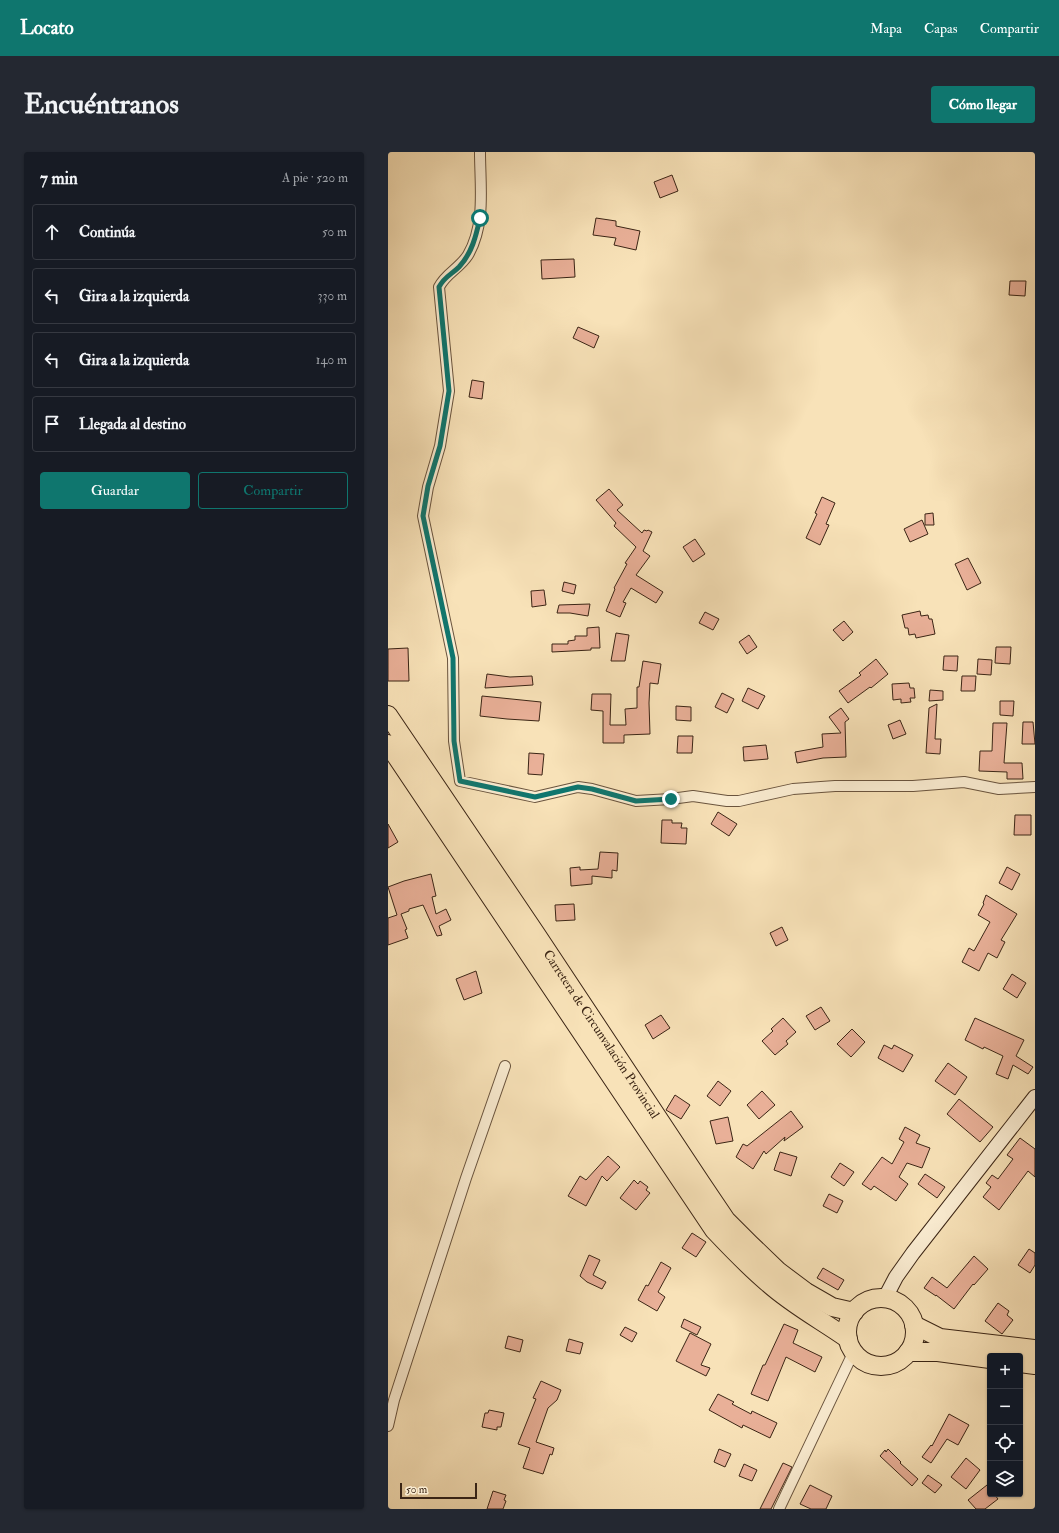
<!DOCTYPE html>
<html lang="es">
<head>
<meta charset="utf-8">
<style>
	:root { --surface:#171b24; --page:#242831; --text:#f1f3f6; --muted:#9ea1a6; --line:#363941; --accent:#0f766e }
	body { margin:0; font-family:"IM FELL Double Pica",serif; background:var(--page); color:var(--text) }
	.controls { position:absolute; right:12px; bottom:12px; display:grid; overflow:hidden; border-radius:4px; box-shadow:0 1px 3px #0004 }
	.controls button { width:36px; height:36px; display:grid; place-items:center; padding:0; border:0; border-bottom:1px solid var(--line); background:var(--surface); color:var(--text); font:20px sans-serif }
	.scale { position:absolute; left:12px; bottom:10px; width:77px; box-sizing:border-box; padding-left:4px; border:2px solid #3b2515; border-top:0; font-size:11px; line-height:14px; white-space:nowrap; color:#3b2515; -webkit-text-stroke:3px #faecd1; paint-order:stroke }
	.stop { position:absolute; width:12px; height:12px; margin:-9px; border:3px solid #0f766e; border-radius:50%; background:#fff }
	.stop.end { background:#0f766e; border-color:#fff; box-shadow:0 1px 4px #0008 }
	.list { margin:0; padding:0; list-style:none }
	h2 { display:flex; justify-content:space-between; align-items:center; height:52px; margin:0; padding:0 16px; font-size:17px }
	h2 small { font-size:13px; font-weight:400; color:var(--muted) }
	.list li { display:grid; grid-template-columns:26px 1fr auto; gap:12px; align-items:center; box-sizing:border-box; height:56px; margin:0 8px 8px; padding:0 8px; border:1px solid var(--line); border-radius:4px }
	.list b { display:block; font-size:15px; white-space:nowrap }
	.list em { font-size:13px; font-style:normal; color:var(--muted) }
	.actions { display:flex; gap:8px; padding:12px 16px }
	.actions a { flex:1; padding:9px 0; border:1px solid var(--accent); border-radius:4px; text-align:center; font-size:14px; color:var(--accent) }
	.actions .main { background:var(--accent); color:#fff }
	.icon { flex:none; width:22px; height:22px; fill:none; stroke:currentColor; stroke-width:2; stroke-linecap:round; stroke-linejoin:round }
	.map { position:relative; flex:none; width:647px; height:1357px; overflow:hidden; border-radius:4px }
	header { display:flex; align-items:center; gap:24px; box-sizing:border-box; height:56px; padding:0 20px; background:var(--accent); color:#fff }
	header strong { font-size:19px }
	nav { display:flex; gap:22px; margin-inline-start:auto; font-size:14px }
	.intro { display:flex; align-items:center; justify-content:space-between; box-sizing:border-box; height:96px; padding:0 24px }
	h1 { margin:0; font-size:28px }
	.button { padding:10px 18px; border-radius:4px; background:var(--accent); color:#fff; font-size:14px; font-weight:700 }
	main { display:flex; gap:24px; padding:0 24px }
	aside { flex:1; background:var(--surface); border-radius:4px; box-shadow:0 1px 3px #0004 }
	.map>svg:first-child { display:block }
</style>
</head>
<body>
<header>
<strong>Locato</strong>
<nav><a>Mapa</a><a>Capas</a><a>Compartir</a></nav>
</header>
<div class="intro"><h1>Encuéntranos</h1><a class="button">Cómo llegar</a></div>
<main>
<aside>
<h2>7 min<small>A pie · 520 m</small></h2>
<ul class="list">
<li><svg class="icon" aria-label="ahead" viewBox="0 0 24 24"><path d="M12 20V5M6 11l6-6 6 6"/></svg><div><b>Continúa</b></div><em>50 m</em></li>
<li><svg class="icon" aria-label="left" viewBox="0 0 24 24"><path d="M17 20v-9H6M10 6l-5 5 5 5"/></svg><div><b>Gira a la izquierda</b></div><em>330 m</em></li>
<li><svg class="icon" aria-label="left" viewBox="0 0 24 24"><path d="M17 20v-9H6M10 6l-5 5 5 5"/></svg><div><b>Gira a la izquierda</b></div><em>140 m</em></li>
<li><svg class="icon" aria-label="arrive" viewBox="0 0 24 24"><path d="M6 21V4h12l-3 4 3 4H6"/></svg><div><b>Llegada al destino</b></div></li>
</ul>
<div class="actions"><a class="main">Guardar</a><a>Compartir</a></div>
</aside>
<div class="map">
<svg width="647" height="1357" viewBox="0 0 647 1357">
	<rect width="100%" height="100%" fill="#f8e2b8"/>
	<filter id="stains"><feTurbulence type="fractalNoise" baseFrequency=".005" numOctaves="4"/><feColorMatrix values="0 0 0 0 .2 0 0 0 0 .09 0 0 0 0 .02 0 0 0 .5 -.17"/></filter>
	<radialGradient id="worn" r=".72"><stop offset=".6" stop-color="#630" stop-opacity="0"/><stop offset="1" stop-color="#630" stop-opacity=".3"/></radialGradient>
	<g fill="#e9b098" stroke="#3b2515">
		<path d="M284 23 290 39 272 46 266 30Z"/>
		<path d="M208 66 228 69V74L252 79 248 98 226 93 228 86 205 83Z"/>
		<path d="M186 107 187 125 154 127 153 108Z"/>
		<path d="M622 129H638L637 144 621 143Z"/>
		<path d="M190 175 211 184 206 196 185 186Z"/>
		<path d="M84 228 96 230 94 247 81 245Z"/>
		<path d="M221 337 235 353 229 358 254 381 256 378 259 379 260 378 264 380 255 399 262 404 248 423 275 440 268 451 243 436 235 450 238 451 232 465 218 459 227 437 226 436 239 412 237 411 248 395 226 374 228 371 208 348Z"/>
		<path d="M434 345 447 351 438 372 441 373 432 393 418 386 429 362 427 361Z"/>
		<path d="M545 361 546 373H537V362Z"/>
		<path d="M534 368 540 382 522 390 516 377Z"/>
		<path d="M307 387 317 402 305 410 295 395Z"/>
		<path d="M580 406 593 431 579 438 567 412Z"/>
		<path d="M176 430 188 433 186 442 174 439Z"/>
		<path d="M156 438 158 453 144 455 143 439Z"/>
		<path d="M202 452 200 464 182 461H169L171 453Z"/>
		<path d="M532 459 533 464 540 463 541 467H544L547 482 528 486 527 482 521 483 520 476H517L514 463Z"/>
		<path d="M317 460 331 467 325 478 311 471Z"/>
		<path d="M456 469 465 480 455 489 445 478Z"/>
		<path d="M211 475 212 496H203V498L164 500V492H180V489L187 488V484H199V476Z"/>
		<path d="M228 481 241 483 237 509H223Z"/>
		<path d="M361 483 369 495 359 502 351 490Z"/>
		<path d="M608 495H623L622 512 607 511Z"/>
		<path d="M20 496 21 529H0V497Z"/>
		<path d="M556 504H570L569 519 555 518Z"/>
		<path d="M488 507 500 522 483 536 482 535 460 551 451 539 473 523 471 521Z"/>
		<path d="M590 507 604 508 603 523 589 522Z"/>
		<path d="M255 509 273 512 270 532 262 531 261 551 262 582 236 583V591H215V559L203 558 204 542H223L222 573H238L237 557 249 556V535H251Z"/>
		<path d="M99 522 122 525 144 524 145 533 97 536Z"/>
		<path d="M574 524H588L587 539H573Z"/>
		<path d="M521 531 522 536H526L527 546H522L523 550 513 551V547L505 548 504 532Z"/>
		<path d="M360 536 377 544 370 557 354 549Z"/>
		<path d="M542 538 555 539V548L541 549Z"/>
		<path d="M334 541 346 547 339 561 327 555Z"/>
		<path d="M94 544 153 550 151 569 119 567 92 564Z"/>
		<path d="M612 549H626L625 564 612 563Z"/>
		<path d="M549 552 547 587H553L552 602 538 601 541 556Z"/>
		<path d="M288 554 303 555V569L288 568Z"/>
		<path d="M453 556 461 567 457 570 458 605 435 606 409 611 407 600 435 595 434 582 453 581 441 565Z"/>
		<path d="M512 568 518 582 505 587 500 573Z"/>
		<path d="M635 570H645L647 592H634Z"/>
		<path d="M605 571H619L616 611H634L635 627H619V620L591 619 592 599H604Z"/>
		<path d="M290 584H305L304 601H289Z"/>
		<path d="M378 593 380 607 356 609 355 595Z"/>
		<path d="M141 601 156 602 154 623 140 622Z"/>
		<path d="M330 660 349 672 341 684 323 672Z"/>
		<path d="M627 663H643V683H626Z"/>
		<path d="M274 668H284V671H294L293 676H299L298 692 273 691Z"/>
		<path d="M0 672 10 690 0 696Z"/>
		<path d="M212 700 230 701 229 719 224 718V726L204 724V732L183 734 182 716 192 715V718L210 717Z"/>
		<path d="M619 715 632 722 624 738 611 731Z"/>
		<path d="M43 722 48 744 44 745 48 762 58 757 63 768 51 774 54 783 49 784 35 753 21 757V759L13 762 19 777 17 778 20 786 0 793V766L9 763 0 735 16 729Z"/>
		<path d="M598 743 629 762 613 788 617 790 609 806 600 801 591 819 574 810 581 796 586 799 602 770 590 763 596 752 595 751Z"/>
		<path d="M186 752 187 768 168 769 167 753Z"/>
		<path d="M394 775 400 788 388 794 382 781Z"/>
		<path d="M88 819 94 841 76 848 68 827Z"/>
		<path d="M624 822 638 831 629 846 615 837Z"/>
		<path d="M433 855 442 869 427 878 418 864Z"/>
		<path d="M273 863 282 876 265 887 257 873Z"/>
		<path d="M395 866 408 880 398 889 400 892 387 903 374 889 385 879 383 877Z"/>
		<path d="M587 866 636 888 628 904 645 915 640 922 625 913 620 927 608 922 615 904 596 895 595 897 577 888Z"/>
		<path d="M464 877 477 890 463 905 449 892Z"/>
		<path d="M496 893 504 897 506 893 525 903 515 920 490 906Z"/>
		<path d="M560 911 579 925 567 943 547 929Z"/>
		<path d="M330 929 343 939 332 954 319 944Z"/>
		<path d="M374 939 387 953 371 967 359 953Z"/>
		<path d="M287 943 302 953 293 967 278 958Z"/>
		<path d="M571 947 605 975 592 990 559 962Z"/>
		<path d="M403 959 415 975 396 989 397 985 378 1002 376 999 365 1017 348 1005 355 992 359 994Z"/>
		<path d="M340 965 345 989 328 992 322 969Z"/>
		<path d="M517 975 532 983 528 991 542 996 534 1016 519 1011 511 1025 520 1032 508 1049 486 1034 483 1038 474 1032 494 1005 504 1012 516 990 511 987Z"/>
		<path d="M632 986 647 997V1025L640 1019 611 1058 595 1045 603 1035 598 1031 604 1023 610 1027 625 1007 619 1003Z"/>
		<path d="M392 1000 409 1005 403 1024 386 1018Z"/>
		<path d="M220 1004 232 1015 219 1029 214 1024 198 1054 180 1044 192 1024 198 1028Z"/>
		<path d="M452 1011 466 1020 456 1034 443 1025Z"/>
		<path d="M537 1022 557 1035 549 1046 530 1032Z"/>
		<path d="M246 1028 250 1032 252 1029 260 1035 258 1038 262 1041 248 1058 232 1046Z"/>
		<path d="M441 1042 455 1049 449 1061 435 1054Z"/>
		<path d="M304 1081 318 1090 308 1105 294 1096Z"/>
		<path d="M641 1097 647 1101V1113L642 1121 630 1113Z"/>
		<path d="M201 1103 212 1108 205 1123 218 1130 214 1137 199 1130 192 1124Z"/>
		<path d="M586 1104 600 1117 586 1133 585 1132 566 1157 548 1143V1144L536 1136 544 1125 559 1136Z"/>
		<path d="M273 1110 283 1116 270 1140 277 1145 269 1159 250 1148 258 1133 260 1134Z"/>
		<path d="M435 1116 456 1128 450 1138 429 1126Z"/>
		<path d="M610 1151 621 1159 619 1163 625 1168 614 1182 597 1169Z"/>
		<path d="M296 1167 313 1175 309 1183 293 1175Z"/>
		<path d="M396 1172 410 1178 405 1191 434 1205 427 1220 398 1205 380 1249 363 1242 375 1213H377Z"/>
		<path d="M237 1175 249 1181 244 1190 232 1183Z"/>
		<path d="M302 1181 323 1192 313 1213 322 1216 318 1224 288 1209Z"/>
		<path d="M120 1184 135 1188 132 1200 117 1196Z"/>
		<path d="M181 1187 195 1191 192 1202 178 1199Z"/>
		<path d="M153 1229 173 1238 169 1248 160 1256 148 1290 166 1296 164 1303 162 1302 155 1322 135 1316 142 1296 130 1292 148 1247 145 1246Z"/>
		<path d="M330 1242 346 1250 344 1252 363 1262 364 1259 389 1271 382 1286 355 1273 354 1276 321 1258Z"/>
		<path d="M101 1258 116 1261 113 1275H109V1278L94 1275 97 1261H100Z"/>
		<path d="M561 1262 581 1273 570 1293 559 1287 543 1311 534 1305 543 1293 544 1294Z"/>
		<path d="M331 1297 343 1302 337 1315 326 1310Z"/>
		<path d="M500 1297 513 1310 512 1311 530 1327 524 1334 492 1304 497 1298 498 1300Z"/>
		<path d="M578 1306 592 1318 578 1337 563 1325Z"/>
		<path d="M395 1311 404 1315 383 1357H372Z"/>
		<path d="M356 1312 369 1318 364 1329 351 1324Z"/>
		<path d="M540 1323 554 1333 547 1341 534 1331Z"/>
		<path d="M422 1333 444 1344 438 1357H423L412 1352Z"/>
		<path d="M599 1333 602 1337V1342H606L610 1347 597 1357H588L580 1348Z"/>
		<path d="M105 1339 118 1343 116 1348 118 1349 115 1357H99Z"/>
	</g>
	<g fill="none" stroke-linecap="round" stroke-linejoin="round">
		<g stroke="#6a543e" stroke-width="12">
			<g id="street">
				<path d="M92 0C92 34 98 72 80 103 71 117 58 121 51 135L61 239 52 294 40 335 35 364 65 506 66 589 72 629 147 645 190 635 204 637 248 649 283 647 305 644 339 649H351L405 637 447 634H525L576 630 611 637 647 635"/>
				<path d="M0 1274 6 1248 78 1026 117 914"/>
				<path d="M391 1357 466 1199"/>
			</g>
		</g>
		<g stroke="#3b2515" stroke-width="16">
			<path id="secondary" d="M497 1146 508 1125 525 1101 647 945"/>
		</g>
		<g stroke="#3b2515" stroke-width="20">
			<g id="highway">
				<path id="s1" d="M0 563 148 782 313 1031 338 1068 362 1092 390 1119 418 1140 444 1155 466 1160"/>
				<path d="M0 592 326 1078C343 1096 360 1114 379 1130 403 1152 433 1168 460 1187"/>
				<circle cx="493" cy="1180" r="34"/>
				<path d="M526 1173 552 1186 647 1197"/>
				<path d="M520 1200H550L602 1207"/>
				<path d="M632 1211 647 1213"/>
			</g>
		</g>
		<use href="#street" stroke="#faecd1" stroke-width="10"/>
		<use href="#secondary" stroke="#faecd1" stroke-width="14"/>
		<use href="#highway" stroke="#f8e2b8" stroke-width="18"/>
	</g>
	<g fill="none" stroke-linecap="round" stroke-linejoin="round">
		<path stroke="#0f766e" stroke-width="5" d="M92 66C88 84 84 101 71 115 63 123 57 124 51 135L61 239 52 294 40 334 35 364 65 506 66 589 72 629 147 645 190 635 204 637 248 649 283 647"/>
	</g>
	<g text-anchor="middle" stroke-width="4" stroke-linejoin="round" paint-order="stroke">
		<g font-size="13" fill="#3b2515" stroke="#faecd1">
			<text dy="5" stroke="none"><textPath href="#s1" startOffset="384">Carretera de Circunvalación Provincial</textPath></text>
		</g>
	</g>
	<rect width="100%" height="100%" filter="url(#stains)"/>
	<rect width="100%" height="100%" fill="url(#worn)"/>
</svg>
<div class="controls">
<button>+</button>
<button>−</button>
<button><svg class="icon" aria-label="locate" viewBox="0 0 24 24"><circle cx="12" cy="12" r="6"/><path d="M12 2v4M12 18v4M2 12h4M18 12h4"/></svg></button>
<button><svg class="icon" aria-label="layers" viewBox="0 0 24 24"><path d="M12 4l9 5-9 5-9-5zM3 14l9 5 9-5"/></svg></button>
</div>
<div class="scale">50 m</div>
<div class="stop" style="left:92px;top:66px"></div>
<div class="stop end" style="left:283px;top:647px"></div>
</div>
</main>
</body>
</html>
